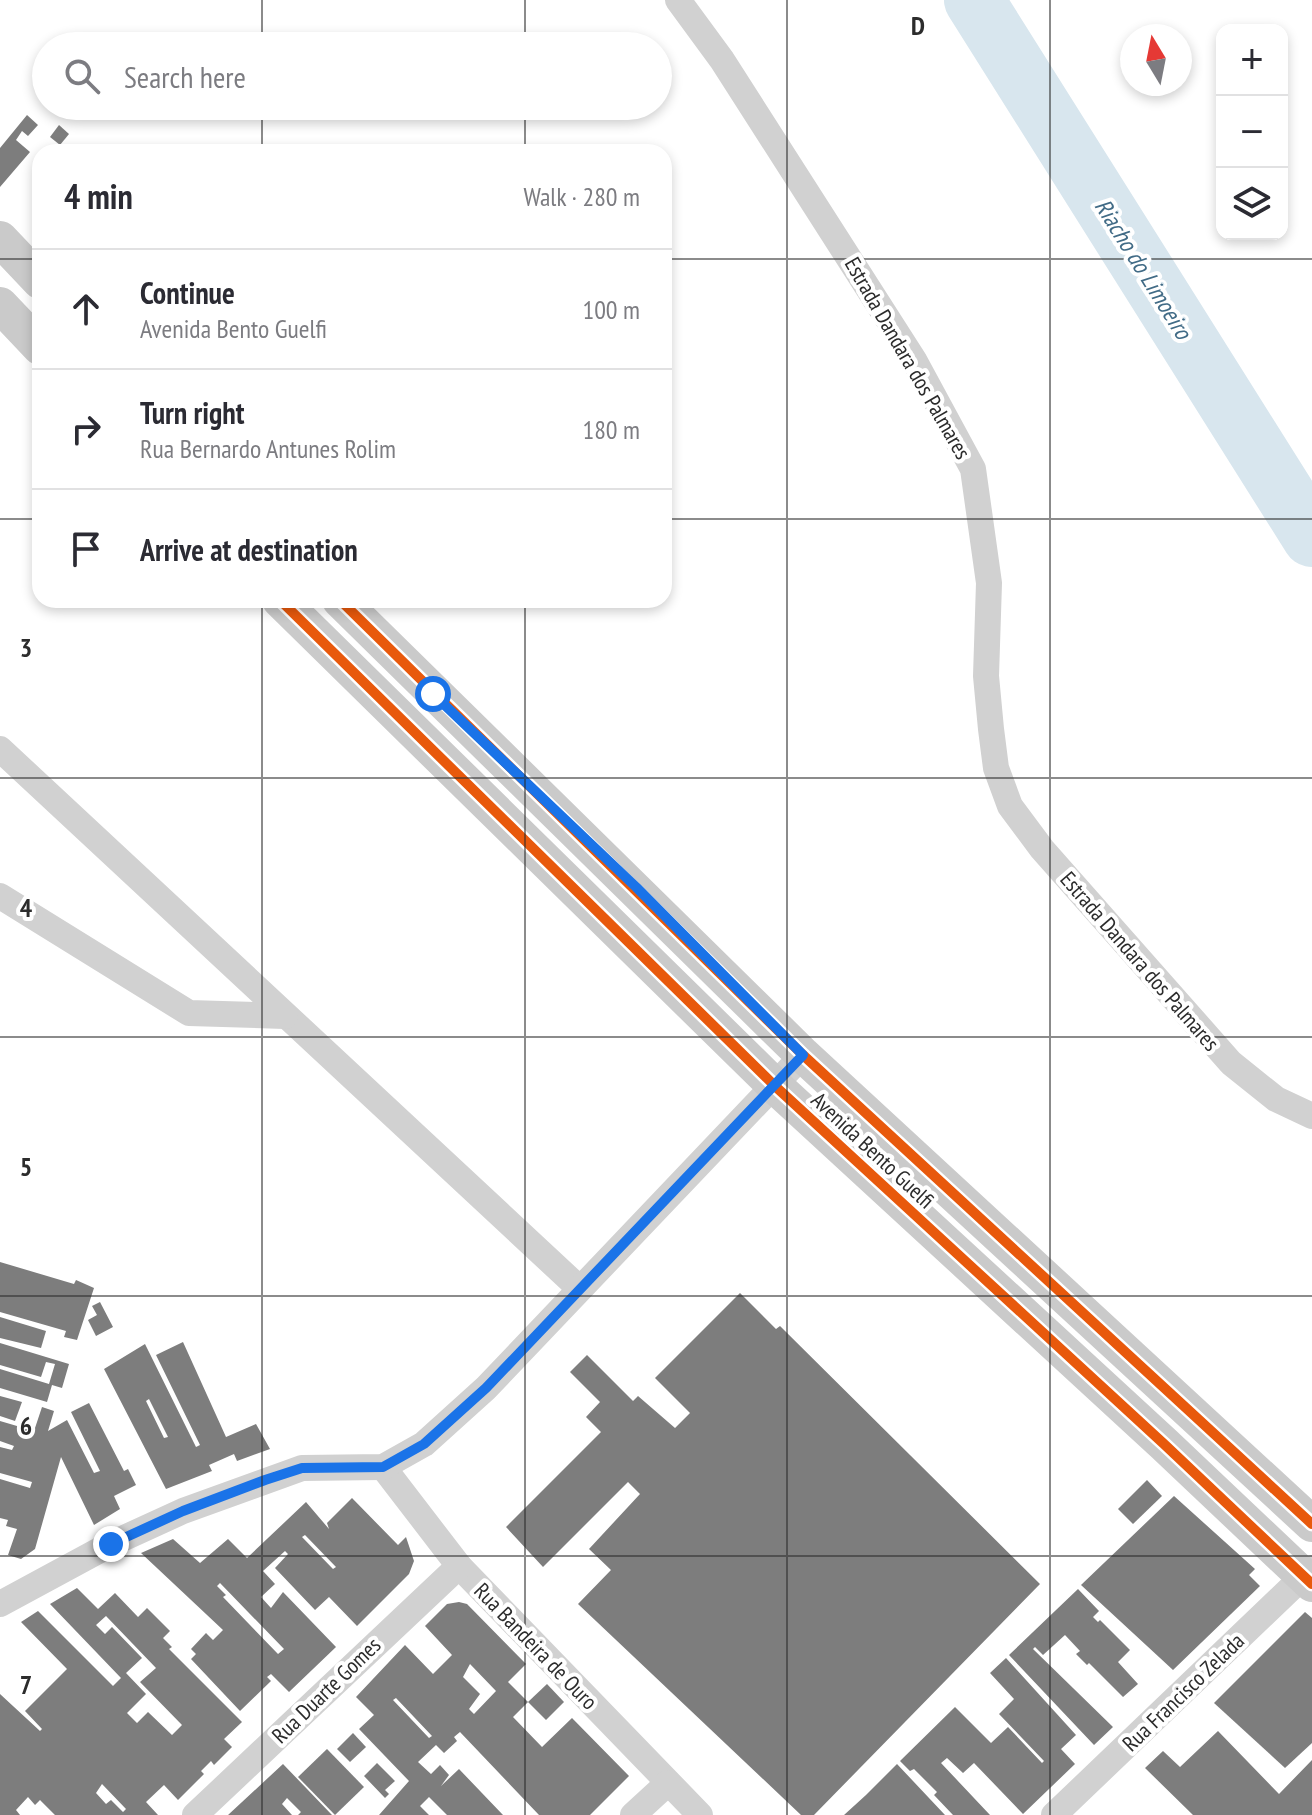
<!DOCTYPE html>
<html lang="en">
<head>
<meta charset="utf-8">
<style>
	:root { --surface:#fff; --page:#f7f7f7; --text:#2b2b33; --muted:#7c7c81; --line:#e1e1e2 }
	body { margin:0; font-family:"PT Sans Narrow",sans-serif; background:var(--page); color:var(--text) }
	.controls { position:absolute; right:24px; top:24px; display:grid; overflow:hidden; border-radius:16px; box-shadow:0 4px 12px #0003 }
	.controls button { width:72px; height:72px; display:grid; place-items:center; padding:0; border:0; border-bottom:2px solid var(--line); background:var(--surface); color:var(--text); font:40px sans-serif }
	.compass { position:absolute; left:1120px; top:24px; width:72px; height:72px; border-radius:50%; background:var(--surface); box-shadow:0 4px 12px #0003; rotate:350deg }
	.stop { position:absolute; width:24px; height:24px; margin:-18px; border:6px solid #1a73e8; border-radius:50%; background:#fff }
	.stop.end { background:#1a73e8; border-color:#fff; box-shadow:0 2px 8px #0008 }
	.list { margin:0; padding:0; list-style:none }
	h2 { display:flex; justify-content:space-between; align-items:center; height:104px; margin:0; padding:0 32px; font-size:34px }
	h2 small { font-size:26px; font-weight:400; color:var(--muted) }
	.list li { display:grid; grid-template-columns:52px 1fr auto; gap:24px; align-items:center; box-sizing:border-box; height:120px; padding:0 32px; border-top:2px solid var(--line) }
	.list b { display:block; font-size:30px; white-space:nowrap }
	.list p { margin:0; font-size:26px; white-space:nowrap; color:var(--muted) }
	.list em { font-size:26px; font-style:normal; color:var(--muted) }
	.icon { flex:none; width:44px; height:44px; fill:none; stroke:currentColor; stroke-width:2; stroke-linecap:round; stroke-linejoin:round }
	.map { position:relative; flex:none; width:1312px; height:1815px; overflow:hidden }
	.search { position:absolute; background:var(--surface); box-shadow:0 4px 12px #0003; left:32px; top:32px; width:640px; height:88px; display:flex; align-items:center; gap:20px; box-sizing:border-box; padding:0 28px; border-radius:44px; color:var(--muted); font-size:30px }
	.panel { position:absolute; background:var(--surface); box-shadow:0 4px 12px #0003; left:32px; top:144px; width:640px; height:464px; border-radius:24px }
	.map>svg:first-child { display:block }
</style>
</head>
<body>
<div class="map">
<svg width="1312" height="1815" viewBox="0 0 1312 1815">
	<rect width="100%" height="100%" fill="#fff"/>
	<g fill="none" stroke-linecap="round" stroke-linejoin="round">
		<path stroke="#d8e6ee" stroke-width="60" d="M974 0 1312 537"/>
	</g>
	<g fill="#7d7d7d" fill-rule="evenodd">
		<path d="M27 115 38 125 28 136 22 131 16 140 30 152 0 187V148Z"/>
		<path d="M59 125 69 134 60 145 50 137Z"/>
		<path d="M0 1262 74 1284 76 1280 94 1288 77 1340 64 1337 66 1331 0 1312Z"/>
		<path d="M740 1293 776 1329 780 1326 1040 1584 814 1815H801L578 1604 611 1570 589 1549 640 1494 628 1482 543 1567 506 1527 601 1432 586 1417 600 1402 570 1372 587 1355 633 1401 638 1396 675 1428 690 1413 655 1378Z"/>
		<path d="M100 1302 113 1327 96 1336 88 1320 97 1315 92 1306Z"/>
		<path d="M0 1317 46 1331 41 1348 0 1338Z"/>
		<path d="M183 1342 226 1437 256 1424 270 1449 237 1461 234 1454 209 1465 212 1471 166 1489 104 1369 145 1344 196 1447 200 1445 156 1355ZM149 1399 168 1437 164 1438 146 1401Z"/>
		<path d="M0 1343 69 1364 62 1388 52 1385 47 1402 0 1388V1369L49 1384 55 1364 46 1362 41 1377 0 1365Z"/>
		<path d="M0 1396 22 1402 15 1421 0 1416Z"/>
		<path d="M89 1403 124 1471 128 1469 136 1485 114 1496 120 1509 94 1525 61 1457 35 1549 21 1559 8 1555 17 1529 6 1526 8 1520 0 1518V1479L30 1488 32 1482 0 1473V1447L12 1450 14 1446 0 1441V1421L34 1431 42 1407 54 1411 48 1431 67 1420 94 1473 100 1471 71 1412Z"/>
		<path d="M1147 1480 1162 1496 1133 1524 1118 1509Z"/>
		<path d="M1174 1496 1255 1569 1249 1575 1260 1586 1173 1670 1081 1585Z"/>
		<path d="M352 1498 398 1545 406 1537 414 1561 409 1574 357 1626 329 1597 315 1610 275 1568 288 1554 285 1551 263 1571 275 1584 261 1597 271 1608 283 1592 336 1647 289 1692 271 1674 267 1677 271 1681 240 1711 191 1659 196 1654 191 1649 206 1633 213 1640 223 1630 141 1553 173 1539 200 1563 228 1539 247 1558 306 1502 329 1529 327 1523ZM305 1535 336 1567 333 1569 302 1537ZM220 1583 284 1649 278 1654 223 1597 226 1595 217 1586Z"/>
		<path d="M77 1588 98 1609 115 1593 138 1617 147 1608 170 1631 163 1638 172 1647 169 1649 242 1722 224 1739 232 1747 214 1765 211 1761 201 1771 204 1774 178 1800 164 1785 146 1802 158 1815H55L40 1800 35 1805 28 1797 16 1810 20 1815H0V1694L40 1731 42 1729 25 1711 67 1669 21 1622 38 1611 113 1686 121 1678 50 1604ZM106 1616 156 1668 140 1682 182 1725 172 1735 148 1712 137 1723 127 1713 146 1694 126 1673 142 1658 112 1627 105 1634 96 1625ZM102 1784 126 1809 123 1812 111 1800 106 1804 96 1793Z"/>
		<path d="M1078 1589 1099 1611 1093 1617 1098 1622 1100 1620 1130 1650 1118 1662 1138 1684 1123 1697 1089 1663 1087 1665 1076 1654 1080 1651 1065 1635 1043 1655 1035 1647 1033 1649 1113 1727 1094 1745 1009 1655Z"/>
		<path d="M459 1602 467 1604 526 1664 508 1682 528 1702 513 1717 542 1747 572 1718 629 1776 590 1815H539L460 1732 454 1737 457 1741 444 1753 436 1745 418 1762 431 1774 440 1765 449 1775 441 1786 459 1769 503 1815H447L429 1797 420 1806 429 1815H379L409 1781 359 1729 374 1715 356 1697 405 1645 433 1674 452 1655 425 1626 447 1604ZM470 1664 496 1691 474 1714 469 1709 480 1694 463 1677ZM396 1698 432 1736 429 1738 393 1700Z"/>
		<path d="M1305 1612 1312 1618V1743L1285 1768 1214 1703Z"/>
		<path d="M1006 1658 1076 1735 1061 1749 1075 1764 1023 1814 974 1763 963 1773 947 1758 941 1763 990 1815H953L934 1795 937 1792 914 1769 910 1771 900 1761 955 1707 991 1743 1008 1727 1042 1763 1044 1761 999 1714 1014 1699 990 1673Z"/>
		<path d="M547 1684 564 1702 546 1720 528 1702Z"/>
		<path d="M1218 1731 1279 1794 1312 1760V1815H1193L1145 1768 1163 1751 1180 1767Z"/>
		<path d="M353 1733 366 1747 350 1762 337 1749Z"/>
		<path d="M327 1749 364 1787 335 1815 298 1777Z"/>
		<path d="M377 1763 395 1781 385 1790 389 1794 385 1798 364 1776Z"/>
		<path d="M283 1764 332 1815H298L301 1812 287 1798 282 1804 292 1815H228Z"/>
		<path d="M897 1764 945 1815H844L866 1795Z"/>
	</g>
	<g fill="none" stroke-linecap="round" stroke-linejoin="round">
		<g stroke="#d1d1d1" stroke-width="26">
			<path d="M678 0 722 60 914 360 973 469 989 583 986 676 991 729 996 768 1010 806 1042 849 1231 1063 1276 1099 1312 1116"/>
			<path d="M0 749 580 1289"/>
			<path d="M0 896 189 1013 285 1016"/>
			<path d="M383 1467 459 1566 700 1815"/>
			<path d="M0 1604 111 1544 183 1511 302 1468 383 1467 424 1444 486 1388 803 1055"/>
			<path d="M195 1815 459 1566"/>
			<path d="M633 1815 668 1783"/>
			<path d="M1054 1815 1312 1568"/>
		</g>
		<g stroke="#cacaca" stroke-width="36">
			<path d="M0 239 40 281"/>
			<path d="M0 305 40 347"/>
			<path d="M280 600 776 1087 1164 1444 1312 1584"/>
			<path d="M340 600 803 1055 1312 1524"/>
		</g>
		<g stroke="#fff" stroke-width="15">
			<g id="cycleway">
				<path d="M280 600 776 1087 1164 1444 1312 1584"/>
				<path d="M340 600 803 1055 1312 1524"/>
			</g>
		</g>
		<use href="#cycleway" stroke="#e8590c" stroke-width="10"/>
	</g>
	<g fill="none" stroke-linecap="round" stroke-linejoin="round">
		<path stroke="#1a73e8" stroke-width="10" d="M111 1544 183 1511 265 1480 302 1468 383 1467 424 1444 486 1388 803 1055 636 887 433 694"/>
	</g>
	<path fill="none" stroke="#2c2c2c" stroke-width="2" stroke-opacity="0.55" d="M262 0V46M525 0V46M787 0V1815M1050 0V1815M262 106V152M525 106V152M0 259H40M664 259H1312M0 519H40M664 519H1312M262 600V1815M525 600V1815M0 778H1312M0 1037H1312M0 1296H1312M0 1556H1312"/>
	<g text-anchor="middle" stroke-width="8" stroke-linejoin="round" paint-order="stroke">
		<g font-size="22" fill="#2c2c2c" stroke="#fff">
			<text transform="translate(908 358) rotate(60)" y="8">Estrada Dandara dos Palmares</text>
			<text transform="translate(1140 961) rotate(49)" y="8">Estrada Dandara dos Palmares</text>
			<text transform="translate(873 1150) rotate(43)" y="8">Avenida Bento Guelfi</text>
			<text transform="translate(536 1646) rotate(46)" y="8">Rua Bandeira de Ouro</text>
			<text transform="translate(326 1690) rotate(-44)" y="8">Rua Duarte Gomes</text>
			<text transform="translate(1183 1692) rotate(-44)" y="8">Rua Francisco Zelada</text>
		</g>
		<g font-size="24" font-style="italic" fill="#416b86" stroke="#fff">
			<text transform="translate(1143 269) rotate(58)" y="8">Riacho do Limoeiro</text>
		</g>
	</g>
	<g font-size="26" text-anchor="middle" font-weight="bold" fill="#2c2c2c" stroke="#fff" stroke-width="8" stroke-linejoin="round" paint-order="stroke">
		<text x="918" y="35">D</text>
		<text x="26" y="657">3</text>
		<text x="26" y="917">4</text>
		<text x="26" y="1176">5</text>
		<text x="26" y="1435">6</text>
		<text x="26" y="1694">7</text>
	</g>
</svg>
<div class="controls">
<button>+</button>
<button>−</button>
<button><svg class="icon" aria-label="layers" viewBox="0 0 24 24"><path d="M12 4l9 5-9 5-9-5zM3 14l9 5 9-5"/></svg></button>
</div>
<svg class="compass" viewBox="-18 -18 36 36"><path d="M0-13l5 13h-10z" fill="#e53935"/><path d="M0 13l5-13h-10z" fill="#7c7c81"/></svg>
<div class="stop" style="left:433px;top:694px"></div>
<div class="stop end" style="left:111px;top:1544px"></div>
<div class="search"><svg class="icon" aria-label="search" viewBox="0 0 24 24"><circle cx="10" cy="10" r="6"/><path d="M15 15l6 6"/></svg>Search here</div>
<section class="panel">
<h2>4 min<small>Walk · 280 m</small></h2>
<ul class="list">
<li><svg class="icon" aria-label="ahead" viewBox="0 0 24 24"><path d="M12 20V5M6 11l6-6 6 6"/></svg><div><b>Continue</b><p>Avenida Bento Guelfi</p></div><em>100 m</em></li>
<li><svg class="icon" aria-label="right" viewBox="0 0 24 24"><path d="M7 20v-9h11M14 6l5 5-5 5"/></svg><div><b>Turn right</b><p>Rua Bernardo Antunes Rolim</p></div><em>180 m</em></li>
<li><svg class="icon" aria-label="arrive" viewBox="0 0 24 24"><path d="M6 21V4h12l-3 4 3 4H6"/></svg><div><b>Arrive at destination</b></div></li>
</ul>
</section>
</div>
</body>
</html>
